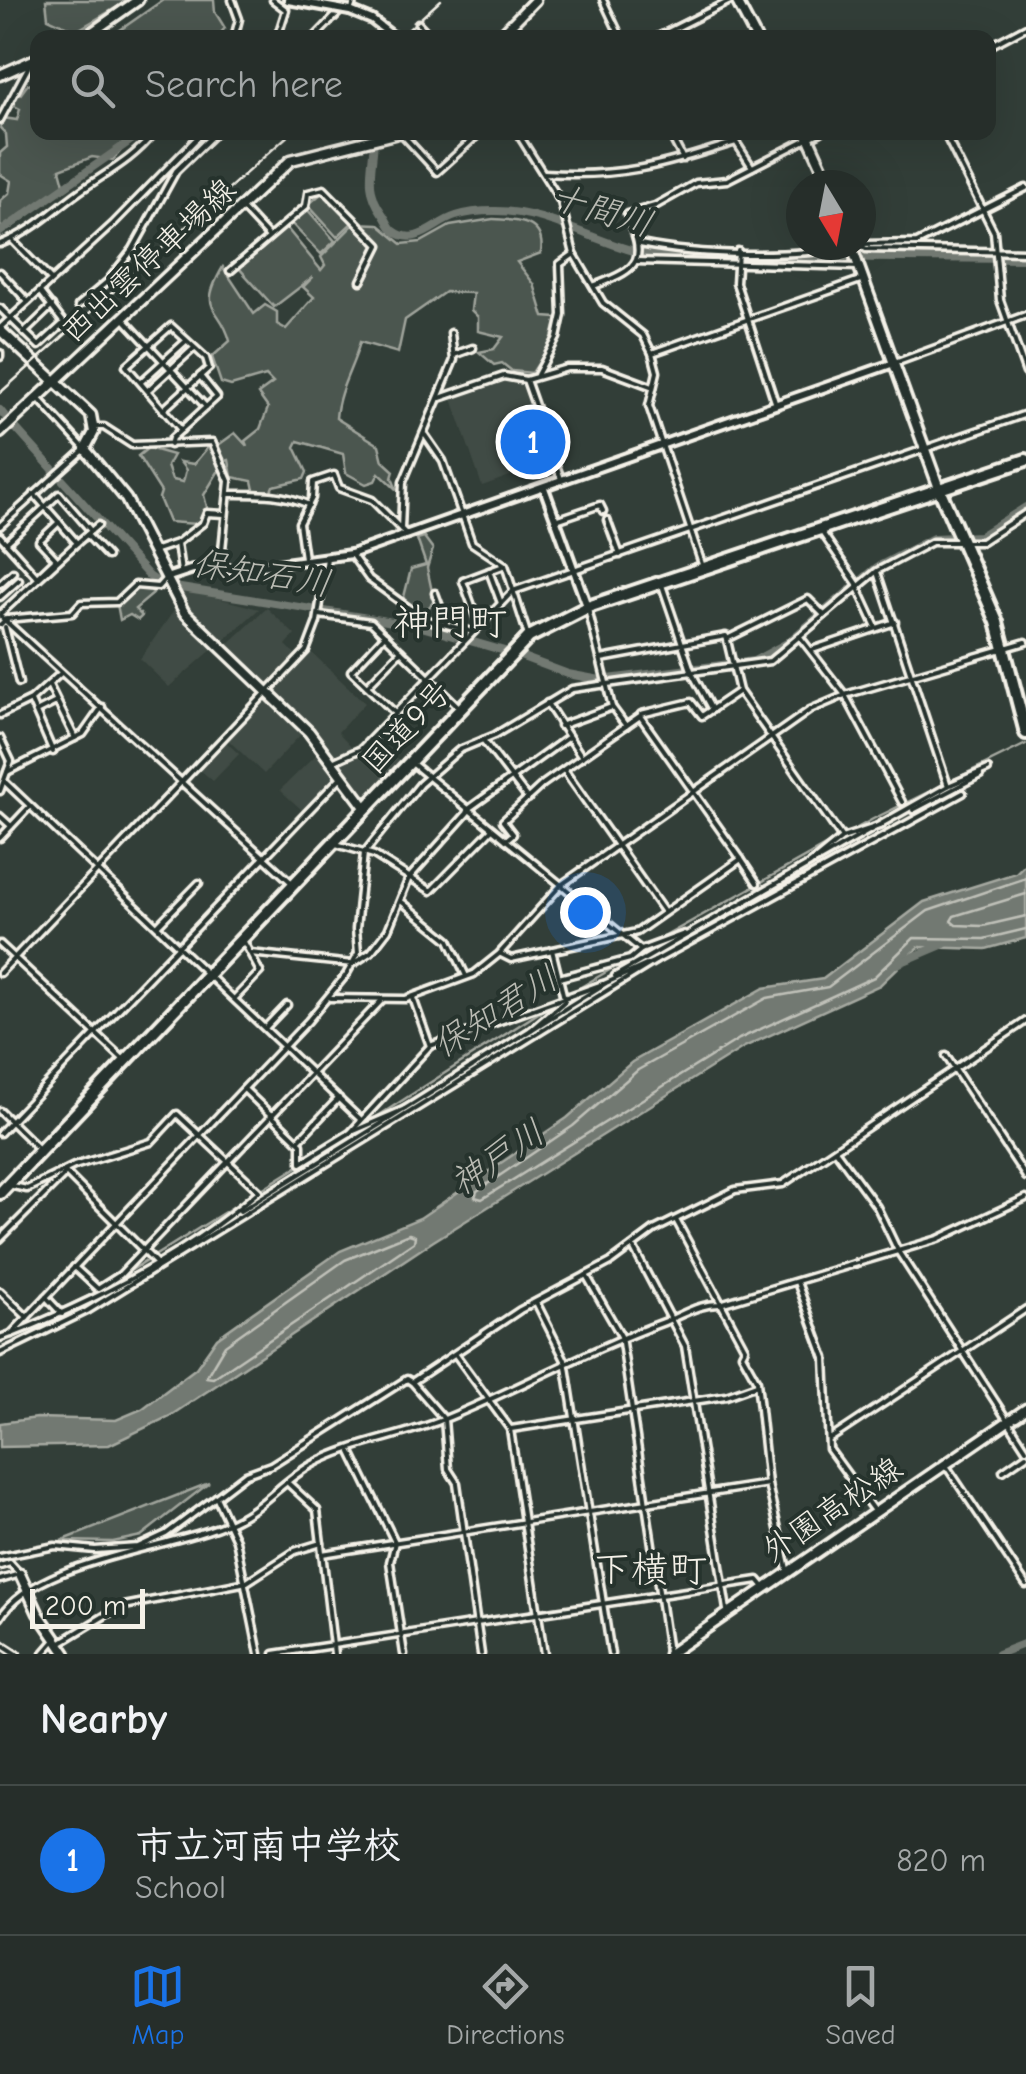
<!DOCTYPE html>
<html lang="en">
<head>
<meta charset="utf-8">
<style>
	:root { --surface:#262e2a; --page:#2e3632; --text:#f1f3f6; --muted:#a4a8a8; --line:#424a47; --accent:#1a73e8 }
	body { margin:0; font-family:"Comic Neue","Klee One",sans-serif; background:var(--page); color:var(--text) }
	.compass { position:absolute; left:786px; top:170px; width:90px; height:90px; border-radius:50%; background:var(--surface); box-shadow:0 10px 40px #0002; rotate:170deg }
	.scale { position:absolute; left:30px; bottom:25px; width:115px; box-sizing:border-box; padding-left:10px; border:5px solid #f4f1e8; border-top:0; font-size:28px; line-height:35px; white-space:nowrap; color:#f4f1e8; -webkit-text-stroke:8px #26332d; paint-order:stroke }
	.you { position:absolute; left:585px; top:912px; width:35px; height:35px; margin:-25px; border:8px solid #fff; border-radius:50%; background:#1a73e8; box-shadow:0 0 0 15px #1a73e833 }
	.badge { display:grid; place-items:center; width:65px; height:65px; border-radius:50%; background:var(--accent); color:#fff; font-size:32px; font-weight:700 }
	.pin { position:absolute; translate:-50% -50%; border:5px solid #fff; box-shadow:0 2px 10px #0006 }
	.list { margin:0; padding:0; list-style:none }
	h2 { display:flex; justify-content:space-between; align-items:center; height:130px; margin:0; padding:0 40px; font-size:42px }
	h2 small { font-size:32px; font-weight:400; color:var(--muted) }
	.list li { display:grid; grid-template-columns:65px 1fr auto; gap:30px; align-items:center; box-sizing:border-box; height:150px; padding:0 40px; border-top:2px solid var(--line) }
	.list b { display:block; font-size:38px; white-space:nowrap }
	.list p { margin:0; font-size:32px; white-space:nowrap; color:var(--muted) }
	.list em { font-size:32px; font-style:normal; color:var(--muted) }
	.icon { flex:none; width:55px; height:55px; fill:none; stroke:currentColor; stroke-width:2; stroke-linecap:round; stroke-linejoin:round }
	.map { position:relative; flex:none; width:1026px; height:1654px; overflow:hidden }
	.search { position:absolute; background:var(--surface); box-shadow:0 10px 40px #0002; left:30px; right:30px; top:30px; height:110px; display:flex; align-items:center; gap:25px; box-sizing:border-box; padding:0 35px; border-radius:20px; color:var(--muted); font-size:38px }
	.sheet { height:280px; background:var(--surface) }
	nav { display:flex; justify-content:space-around; align-items:center; box-sizing:border-box; height:140px; border-top:2px solid var(--line); background:var(--surface); font-size:28px; color:var(--muted) }
	nav a { display:grid; justify-items:center; gap:5px }
	nav .on { color:var(--accent) }
	.map>svg:first-child { display:block }
</style>
</head>
<body>
<div class="map">
<svg width="1026" height="1654" viewBox="0 0 1026 1654">
	<rect width="100%" height="100%" fill="#323e38"/>
	<filter id="ink" filterUnits="userSpaceOnUse"><feTurbulence type="fractalNoise" baseFrequency=".01" numOctaves="2"/><feDisplacementMap in="SourceGraphic" scale="20" xChannelSelector="R" yChannelSelector="G"/><feConvolveMatrix kernelMatrix="1 2 1 2 8 2 1 2 1" color-interpolation-filters="sRGB"/></filter>
	<g filter="url(#ink)">
		<g fill="#404b44">
			<path d="M505 377 525 382 557 474 540 480 535 467 482 486 451 396Z"/>
			<path d="M175 590 202 594 259 609 219 645 192 618Z"/>
			<path d="M267 608 295 635 286 645 298 657 269 689 224 648Z"/>
			<path d="M175 609 214 648 169 687 140 659Z"/>
			<path d="M309 650 365 703 338 732 352 747 331 760 273 694Z"/>
			<path d="M270 698 303 732 264 774 227 739Z"/>
			<path d="M225 741 239 754 213 781 199 769Z"/>
			<path d="M373 743 401 761 363 798 334 763 348 753 360 755Z"/>
			<path d="M318 753 333 777 302 810 280 790Z"/>
		</g>
		<g fill="#4c564f" stroke="#a0a49c" stroke-width="2.5">
			<path d="M46 0H129L76 31 48 18Z"/>
			<path d="M163 0H214L215 12 225 28 217 37H110Z"/>
			<path d="M28 84 37 86 38 132 136 133 113 160 92 157 60 169 65 188 8 230 0 226V201L9 193 11 181 0 174V153L7 147 6 134 0 128 3 118 17 120 20 109 10 104 14 94 20 95Z"/>
			<path d="M323 192 352 223 337 237 308 205Z"/>
			<path d="M306 208 335 241 321 254 290 222Z"/>
			<path d="M493 219C518 220 546 221 541 253L517 262 534 284 544 317 557 318 550 345 532 373 512 371 502 363 494 365 479 352 494 349 503 337 478 331V317L471 310 473 293 445 292 405 320 398 353 360 342C353 368 338 390 336 418L379 445 383 461 394 471 392 478 397 490 379 473 375 481 366 484 346 473 343 454 298 441 295 447 307 472 304 479 273 486 270 493 255 494 252 481 232 477 229 460 225 461 217 446 235 433 247 446 245 441 260 429 268 408 258 394 273 383 266 376 231 386 221 383 212 357 230 341C221 305 196 313 223 267L254 314 265 305 277 312V324L286 329 314 297 303 287 313 277 274 307 239 268 285 226 321 270 325 265 321 257 355 223 378 224 402 244 421 242 450 226Z"/>
			<path d="M208 447 221 467 204 495 208 511 196 524 169 522 159 498 161 492 138 456 148 448 173 455 167 466 172 480 183 482 186 470 180 462 194 464Z"/>
			<path d="M424 537 433 549 427 568 434 601 423 614 403 601 411 569 426 565 417 539Z"/>
			<path d="M135 587 150 588 153 594 135 609 142 616 138 620 130 615 120 620 117 604Z"/>
			<path d="M209 1483 141 1536 113 1542 61 1541Z"/>
		</g>
		<path fill="#727972" stroke="#a6a9a1" stroke-width="2.5" d="M1026 863V938L986 949 919 947 880 985 744 1047 432 1242 170 1416 109 1445 0 1447V1423L37 1418 116 1420 142 1409 196 1368 217 1338 340 1251 420 1218 567 1118 632 1062 764 988 823 979 924 902 1016 873Z"/>
		<g fill="none" stroke-linecap="round" stroke-linejoin="round">
			<g stroke="#c0c1b9" stroke-width="2.5">
				<path d="M1026 878 928 911 828 987 767 998 638 1070 573 1126 477 1191 475 1197 482 1199 739 1039 874 977 914 938 984 939 1026 929"/>
				<path d="M1026 894 954 916 951 921 956 925 983 926 1026 916"/>
				<path d="M409 1234 415 1236 414 1242 213 1378 206 1377 225 1345 345 1260Z"/>
			</g>
			<g stroke="#a6a9a1" stroke-width="2.5">
				<path d="M646 38 708 7"/>
				<path d="M628 957 873 819 1026 744"/>
				<path d="M569 994 618 965"/>
				<path d="M364 1125 554 1003"/>
				<path d="M114 1281 302 1164"/>
				<path d="M20 1328 99 1291"/>
				<path d="M0 1336 13 1331"/>
			</g>
			<g stroke="#727972" stroke-width="8">
				<path d="M374 132C375 163 362 186 382 213 387 219 388 226 394 231 417 248 435 222 456 216 468 212 482 211 494 211 550 210 601 247 656 256L1026 259"/>
				<path d="M0 232 143 132"/>
				<path d="M0 410 9 421"/>
				<path d="M13 425 149 576 162 585 418 626 508 652"/>
				<path d="M520 656 568 674 600 680 754 661 787 643 877 567 933 538 980 536 1026 507"/>
				<path d="M897 964 944 944"/>
				<path d="M998 1654 1026 1643"/>
			</g>
			<g stroke="#f4f1e8" stroke-width="11">
				<g id="minor">
					<path d="M232 0 239 19 234 38"/>
					<path d="M273 0 286 10 277 38"/>
					<path d="M603 0 621 38"/>
					<path d="M350 11 354 0"/>
					<path d="M418 23 432 38"/>
					<path d="M314 38 351 0"/>
					<path d="M656 38 732 0"/>
					<path d="M988 47 1026 27"/>
					<path d="M0 120 30 64"/>
					<path d="M517 132 561 202 574 254 603 303 643 335 652 353 657 372 649 406 703 567"/>
					<path d="M669 132 683 159"/>
					<path d="M944 132 994 232 1000 300 1026 373"/>
					<path d="M401 133 437 172 481 132"/>
					<path d="M544 173C623 178 662 165 736 142L752 167"/>
					<path d="M241 207 269 237"/>
					<path d="M13 241 51 280"/>
					<path d="M0 244C35 231 56 207 86 187 113 169 134 158 155 132"/>
					<path d="M640 244C699 256 792 258 852 246"/>
					<path d="M864 244 917 243 1026 188"/>
					<path d="M860 245 866 249 1026 252"/>
					<path d="M738 251 736 283 776 405"/>
					<path d="M636 261 859 267"/>
					<path d="M230 271 306 206 308 193 324 189 379 245 361 281"/>
					<path d="M0 272 28 302"/>
					<path d="M596 285C642 268 646 259 627 214L655 206 696 183 727 180 821 132"/>
					<path d="M78 306 108 281 133 249 176 171 216 132"/>
					<path d="M0 308 39 346 64 323 40 292"/>
					<path d="M122 317 206 407"/>
					<path d="M0 328 113 224 203 132"/>
					<path d="M24 333 52 306"/>
					<path d="M0 353V357"/>
					<path d="M652 353 863 279"/>
					<path d="M454 355 473 348"/>
					<path d="M895 363 1026 315"/>
					<path d="M537 375 557 338 562 315 560 264 574 254"/>
					<path d="M526 380 561 479"/>
					<path d="M142 381 186 341"/>
					<path d="M148 390 193 349"/>
					<path d="M440 398 504 376 526 380 567 368H602L653 387"/>
					<path d="M163 410 209 368 206 358 171 326 126 366 181 430"/>
					<path d="M95 427H104L132 445 212 442 229 481 220 569"/>
					<path d="M425 435 443 461 472 543 505 565 527 633"/>
					<path d="M170 445 172 438 217 397 200 376"/>
					<path d="M34 494 77 543 98 525"/>
					<path d="M229 494C258 494 283 493 309 505"/>
					<path d="M556 520 600 505 603 511"/>
					<path d="M607 520 620 555"/>
					<path d="M0 526 85 449 38 398"/>
					<path d="M401 529 403 482 454 360 451 333"/>
					<path d="M821 531 858 585"/>
					<path d="M87 535 107 556"/>
					<path d="M0 536 37 577 56 559 39 541 59 522"/>
					<path d="M6 543 59 494 91 531"/>
					<path d="M153 551 177 543"/>
					<path d="M351 554 369 579 424 619 473 632"/>
					<path d="M304 558 299 523 312 498 313 482 334 475 339 488 372 500 407 535"/>
					<path d="M489 571 501 603"/>
					<path d="M181 572 177 543 203 523 207 513 224 514"/>
					<path d="M877 572 948 786"/>
					<path d="M0 584 13 572"/>
					<path d="M662 585 692 673 712 710"/>
					<path d="M857 586 876 627"/>
					<path d="M435 593 446 623"/>
					<path d="M0 597 19 580"/>
					<path d="M588 609 612 707 626 726"/>
					<path d="M0 614 77 543"/>
					<path d="M319 615 371 622 459 707"/>
					<path d="M0 616 293 884"/>
					<path d="M0 625 6 619 72 613 81 603 117 602 135 585 158 587 166 578"/>
					<path d="M479 625 463 581 503 566"/>
					<path d="M5 627 19 683"/>
					<path d="M385 635 351 671 395 713"/>
					<path d="M800 637 845 695 902 802"/>
					<path d="M727 639 808 599 824 615"/>
					<path d="M812 650 895 622"/>
					<path d="M601 659 726 636 739 691 842 838"/>
					<path d="M49 685 75 738"/>
					<path d="M367 686 401 651"/>
					<path d="M31 701 53 752"/>
					<path d="M547 703 582 757"/>
					<path d="M38 711 56 702"/>
					<path d="M641 714 691 702 702 716 739 691"/>
					<path d="M0 715 31 700 61 673"/>
					<path d="M560 726 612 707"/>
					<path d="M0 738 11 761 0 791"/>
					<path d="M483 740 528 799"/>
					<path d="M332 762 361 749 513 591 1026 414"/>
					<path d="M413 764 641 950 684 934"/>
					<path d="M564 770 664 912"/>
					<path d="M7 772 83 734 102 707"/>
					<path d="M5 782 360 1119"/>
					<path d="M467 810 567 738"/>
					<path d="M913 810 980 775"/>
					<path d="M0 816 11 826"/>
					<path d="M0 838 30 806"/>
					<path d="M336 844 374 855 431 891 492 829"/>
					<path d="M741 859 757 883"/>
					<path d="M814 862 948 786 988 769"/>
					<path d="M402 902 449 940 466 976"/>
					<path d="M158 925 199 883"/>
					<path d="M0 944 124 1060"/>
					<path d="M552 950 564 998"/>
					<path d="M250 953 353 964 371 952 388 930 409 878 469 811"/>
					<path d="M501 954 511 959 637 932 741 859 640 716 543 784 503 821 513 834 506 840"/>
					<path d="M655 961 963 793"/>
					<path d="M0 973 306 651 317 622 327 558"/>
					<path d="M615 976 810 864 842 838 882 825"/>
					<path d="M559 978 630 959 641 950"/>
					<path d="M235 998 260 972 244 942"/>
					<path d="M330 998 406 999 474 974 499 954 561 885 810 710 845 695 1026 642"/>
					<path d="M413 998 430 1046"/>
					<path d="M266 1027 287 1005"/>
					<path d="M946 1056 1026 1177"/>
					<path d="M244 1089 301 1144V1163L350 1133 430 1046 603 984"/>
					<path d="M405 1109 531 1030 565 1001"/>
					<path d="M0 1111 40 1150"/>
					<path d="M0 1133 340 778"/>
					<path d="M298 1141 339 1098"/>
					<path d="M835 1150 877 1207 898 1251 1026 1449"/>
					<path d="M64 1171 156 1263"/>
					<path d="M240 1211 405 1109 354 1131"/>
					<path d="M676 1220 745 1348 742 1354 757 1381 768 1484 787 1569"/>
					<path d="M0 1239 66 1173"/>
					<path d="M633 1247 685 1346 727 1610"/>
					<path d="M74 1267 98 1289 120 1275 382 1000"/>
					<path d="M586 1275 621 1336 668 1652"/>
					<path d="M797 1282 825 1358 829 1449 874 1511"/>
					<path d="M0 1291 27 1317"/>
					<path d="M46 1297 62 1314"/>
					<path d="M537 1304 565 1360 611 1654"/>
					<path d="M12 1334C100 1299 188 1254 259 1191L177 1114 151 1142 74 1166 27 1189 13 1186"/>
					<path d="M0 1338 11 1334 308 1021 346 975 358 953 356 929 364 853 420 784 459 750 495 735 572 689 770 661 877 571 932 542H981L1026 513"/>
					<path d="M0 1353 87 1311 655 961 606 983 531 1030"/>
					<path d="M456 1355 510 1429 544 1654"/>
					<path d="M412 1382 444 1419 448 1469 457 1483 481 1654"/>
					<path d="M511 1429 726 1396 757 1385"/>
					<path d="M830 1439 1026 1309"/>
					<path d="M351 1452 395 1542 390 1562 404 1654"/>
					<path d="M947 1467 1026 1585"/>
					<path d="M1003 1471 1026 1455"/>
					<path d="M289 1484 317 1510 334 1654"/>
					<path d="M322 1554 768 1484"/>
					<path d="M0 1557 55 1546 95 1550 138 1547 166 1534 216 1497"/>
					<path d="M0 1566 10 1563 20 1574 0 1580"/>
					<path d="M0 1618C35 1559 170 1550 233 1521 264 1507 284 1479 313 1464 352 1443 401 1437 442 1420 517 1390 587 1350 664 1322 685 1314 697 1304 720 1304L938 1239 1026 1198"/>
					<path d="M0 1643 17 1654"/>
					<path d="M58 1644 119 1607 247 1582 295 1551 321 1543"/>
					<path d="M43 1654 55 1640"/>
					<path d="M259 1654 236 1540 216 1497 246 1474 271 1465 407 1379 412 1382 520 1310 611 1262 654 1230 735 1190 783 1184 1026 1021"/>
					<path d="M274 1654 758 1580 763 1586"/>
				</g>
			</g>
			<g stroke="#f4f1e8" stroke-width="14">
				<g id="tertiary">
					<path d="M288 0 311 4"/>
					<path d="M350 11 372 20 395 38"/>
					<path d="M544 488 587 606"/>
					<path d="M166 578 193 569H239L351 554 894 363"/>
				</g>
			</g>
			<g stroke="#f4f1e8" stroke-width="15">
				<g id="secondary">
					<path d="M736 0 756 38"/>
					<path d="M84 38 138 0"/>
					<path d="M498 38 535 0"/>
					<path d="M0 75 38 58"/>
					<path d="M806 132 830 185"/>
					<path d="M851 245 940 491"/>
					<path d="M0 330 91 415 94 432 85 449 126 499 184 612 309 732 365 807"/>
					<path d="M0 433 291 160 402 132"/>
					<path d="M20 1574 38 1613 66 1654"/>
					<path d="M669 1654 1026 1409"/>
				</g>
			</g>
			<g stroke="#f4f1e8" stroke-width="18">
				<g id="trunk">
					<path d="M940 491 997 622 1026 733"/>
					<path d="M0 1193 529 637 588 607 1026 460"/>
				</g>
			</g>
			<use href="#minor" stroke="#26332d" stroke-width="4"/>
			<use href="#tertiary" stroke="#26332d" stroke-width="6"/>
			<use href="#secondary" stroke="#26332d" stroke-width="8"/>
			<use href="#trunk" stroke="#26332d" stroke-width="10"/>
			<g stroke="#f4f1e8" stroke-width="2.5">
				<path d="M399 38 441 0"/>
				<path d="M0 393 292 132"/>
			</g>
			<g stroke="#f4f1e8" stroke-width="14" stroke-linecap="butt">
				<path id="tertiary-bridge" d="M311 4 350 11"/>
			</g>
			<use href="#tertiary-bridge" stroke="#26332d" stroke-width="6"/>
		</g>
	</g>
	<g text-anchor="middle" stroke-width="8" stroke-linejoin="round" paint-order="stroke">
		<g font-size="32" fill="#f4f1e8" stroke="#26332d">
			<text transform="translate(148 260) rotate(-43)" y="11">西出雲停車場線</text>
			<text transform="translate(406 727) rotate(-47)" y="11">国道9号</text>
			<text transform="translate(832 1509) rotate(-34)" y="11">外園高松線</text>
		</g>
		<g font-size="35" font-style="italic" fill="#babbb3" stroke="#26332d">
			<text transform="translate(602 210) rotate(17)" y="12">十間川</text>
			<text transform="translate(262 573) rotate(9)" y="12">保知石川</text>
			<text transform="translate(495 1011) rotate(-32)" y="12">保知君川</text>
			<text transform="translate(497 1157) rotate(-34)" y="12">神戸川</text>
		</g>
		<g font-size="38" fill="#f4f1e8" stroke="#26332d">
			<text x="450" y="635">神門町</text>
			<text x="650" y="1582">下横町</text>
		</g>
	</g>
</svg>
<svg class="compass" viewBox="-18 -18 36 36"><path d="M0-13l5 13h-10z" fill="#e53935"/><path d="M0 13l5-13h-10z" fill="#a4a8a8"/></svg>
<div class="scale">200 m</div>
<div class="you"></div>
<div class="pin badge" style="left:533px;top:442px">1</div>
<div class="search"><svg class="icon" aria-label="search" viewBox="0 0 24 24"><circle cx="10" cy="10" r="6"/><path d="M15 15l6 6"/></svg>Search here</div>
</div>
<section class="sheet">
<h2>Nearby<small></small></h2>
<ul class="list">
<li><span class="badge">1</span><div><b>市立河南中学校</b><p>School</p></div><em>820 m</em></li>
</ul>
</section>
<nav>
<a class="on"><svg class="icon" aria-label="map" viewBox="0 0 24 24"><path d="M3 6l6-2 6 2 6-2v14l-6 2-6-2-6 2zM9 4v14M15 6v14"/></svg>Map</a>
<a><svg class="icon" aria-label="directions" viewBox="0 0 24 24"><path d="M12 3l9 9-9 9-9-9zM9 14v-3h6M13 9l2 2-2 2"/></svg>Directions</a>
<a><svg class="icon" aria-label="saved" viewBox="0 0 24 24"><path d="M7 4h10v16l-5-4-5 4z"/></svg>Saved</a>
</nav>
</body>
</html>
